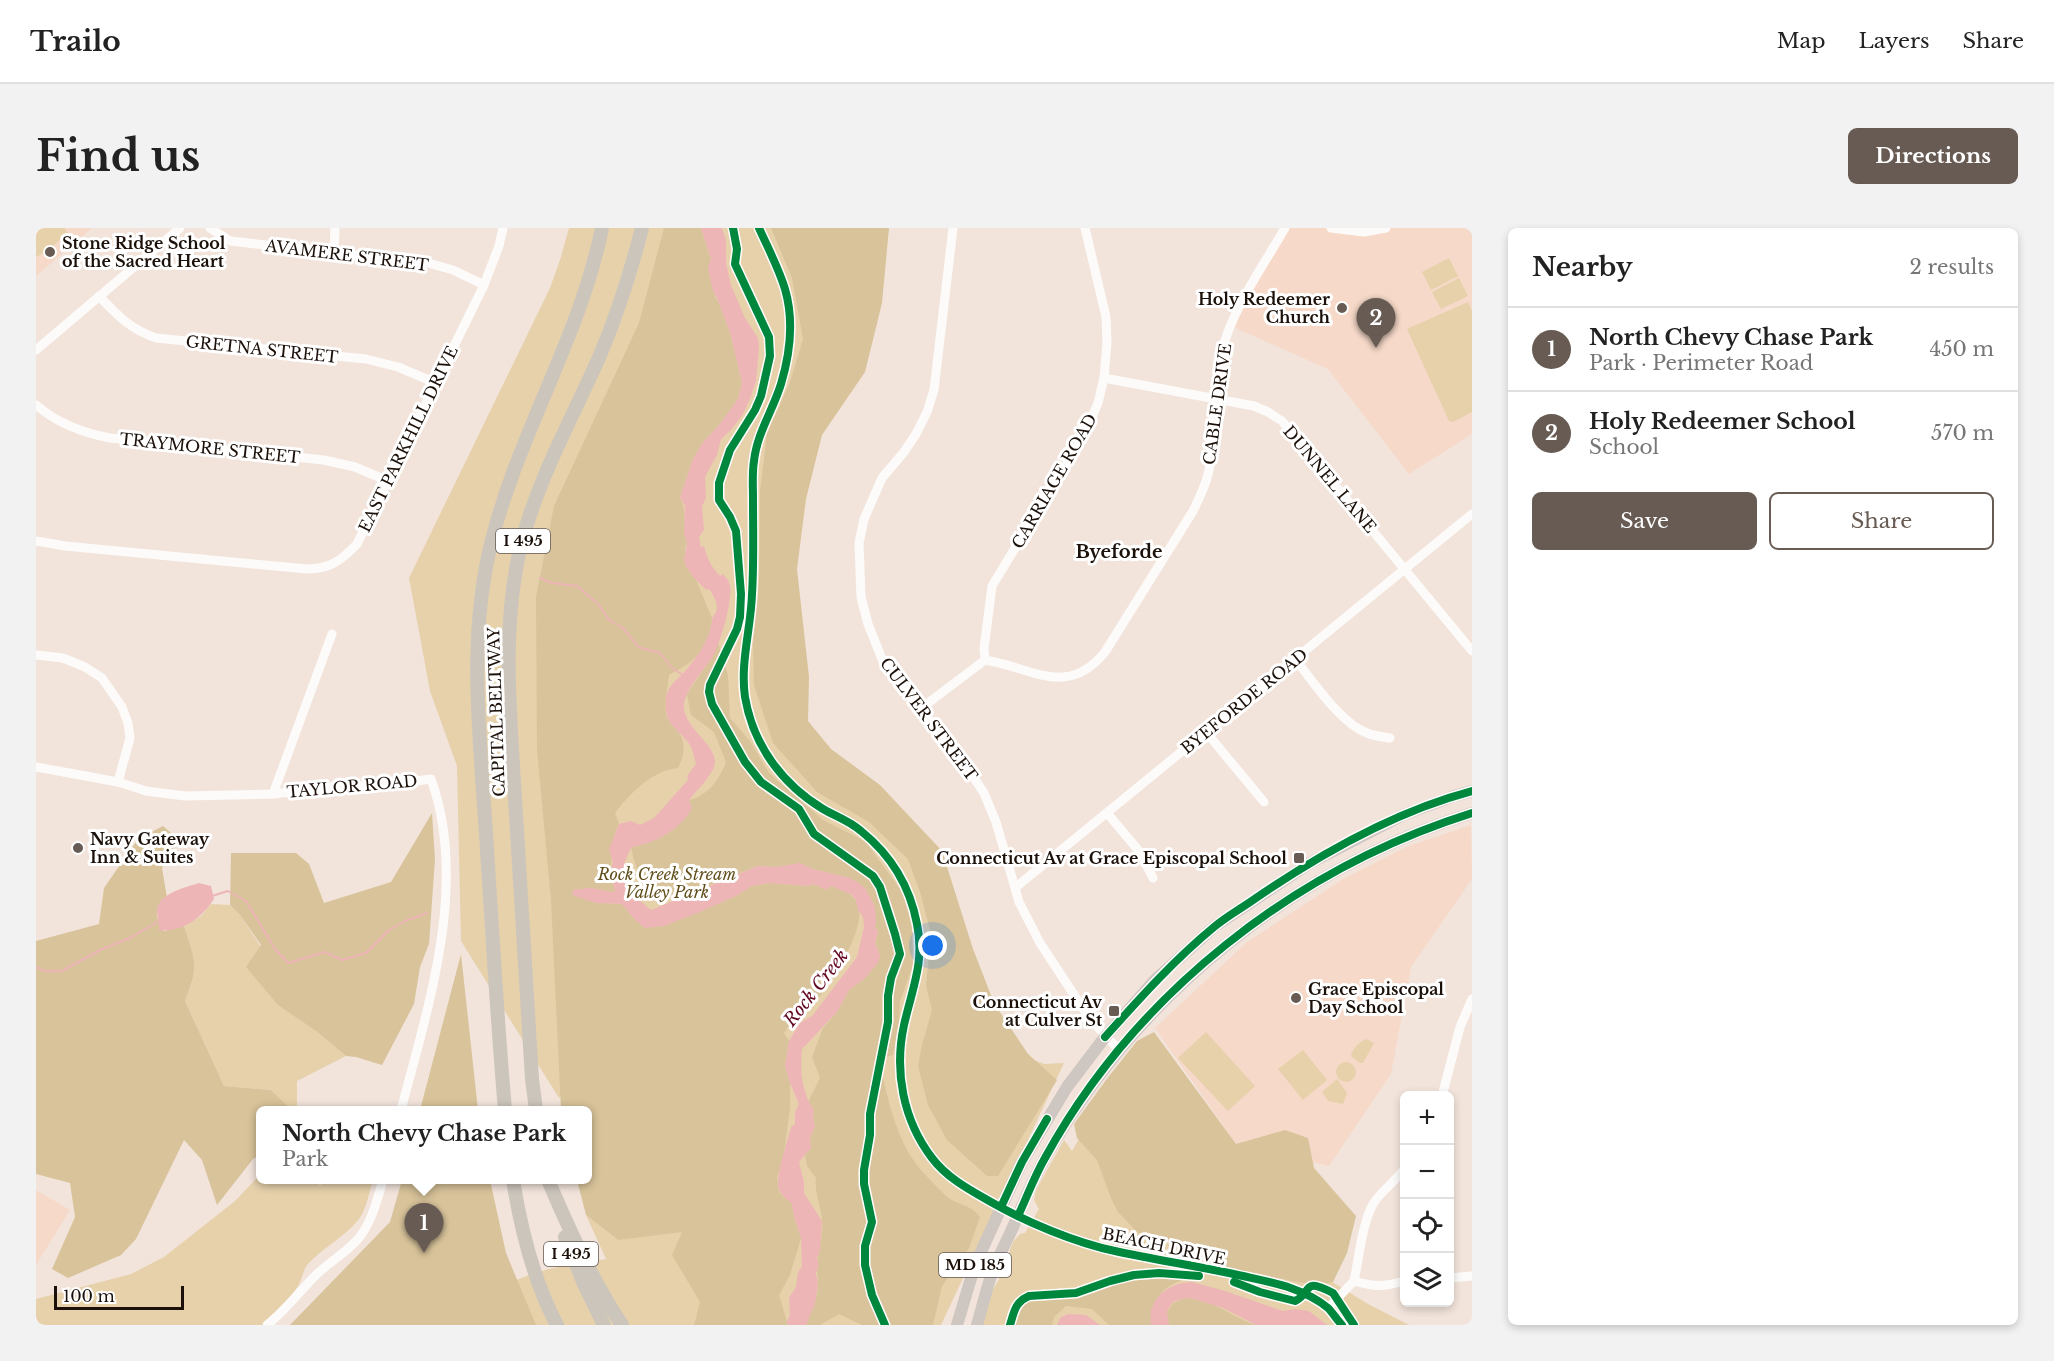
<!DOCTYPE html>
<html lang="en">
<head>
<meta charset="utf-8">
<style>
	:root { --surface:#fff; --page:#f2f2f2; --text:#222; --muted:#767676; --line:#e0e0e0; --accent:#675b53 }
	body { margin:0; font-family:"Libre Baskerville",serif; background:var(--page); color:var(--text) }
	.controls { position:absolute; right:18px; bottom:18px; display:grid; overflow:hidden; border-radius:9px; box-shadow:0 3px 9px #0003 }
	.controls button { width:54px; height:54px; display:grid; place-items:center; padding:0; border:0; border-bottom:2px solid var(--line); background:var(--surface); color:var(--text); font:30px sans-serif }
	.scale { position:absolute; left:18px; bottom:15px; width:130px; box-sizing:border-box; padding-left:6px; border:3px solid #1c110a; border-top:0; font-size:16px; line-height:21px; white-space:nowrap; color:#1c110a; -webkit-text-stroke:4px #fff; paint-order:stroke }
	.you { position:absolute; left:897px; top:718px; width:21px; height:21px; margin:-15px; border:4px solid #fff; border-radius:50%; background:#1a73e8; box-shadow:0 0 0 9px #1a73e833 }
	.badge { display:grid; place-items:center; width:39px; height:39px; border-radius:50%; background:var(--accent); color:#fff; font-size:20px; font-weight:700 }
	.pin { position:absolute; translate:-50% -50px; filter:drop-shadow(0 2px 3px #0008) }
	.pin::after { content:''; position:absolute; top:32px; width:21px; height:18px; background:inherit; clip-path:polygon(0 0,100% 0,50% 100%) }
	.popup { position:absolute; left:220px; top:878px; width:336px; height:78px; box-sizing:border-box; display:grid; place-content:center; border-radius:9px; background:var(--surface); filter:drop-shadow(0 2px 4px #0005); font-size:20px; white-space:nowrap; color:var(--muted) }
	.popup b { font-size:22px; color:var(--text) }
	.popup::after { content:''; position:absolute; left:50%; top:100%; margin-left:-12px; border:12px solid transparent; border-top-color:var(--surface) }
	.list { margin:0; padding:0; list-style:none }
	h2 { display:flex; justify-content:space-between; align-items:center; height:78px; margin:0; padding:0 24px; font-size:26px }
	h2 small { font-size:20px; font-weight:400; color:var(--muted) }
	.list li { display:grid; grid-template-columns:39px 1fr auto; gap:18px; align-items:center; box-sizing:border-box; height:84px; padding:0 24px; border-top:2px solid var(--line) }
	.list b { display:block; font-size:22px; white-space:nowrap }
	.list p { margin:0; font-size:20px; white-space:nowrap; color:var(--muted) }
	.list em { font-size:20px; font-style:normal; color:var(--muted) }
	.actions { display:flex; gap:12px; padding:18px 24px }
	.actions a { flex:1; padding:14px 0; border:2px solid var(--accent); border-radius:9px; text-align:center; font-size:21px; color:var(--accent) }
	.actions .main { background:var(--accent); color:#fff }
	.icon { flex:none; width:33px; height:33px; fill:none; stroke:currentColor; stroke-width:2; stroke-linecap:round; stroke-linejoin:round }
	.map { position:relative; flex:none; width:1436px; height:1097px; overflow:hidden; border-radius:9px }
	header { display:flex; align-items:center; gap:36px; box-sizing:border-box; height:84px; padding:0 30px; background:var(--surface); border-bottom:2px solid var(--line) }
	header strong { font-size:28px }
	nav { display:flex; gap:33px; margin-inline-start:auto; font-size:21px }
	.intro { display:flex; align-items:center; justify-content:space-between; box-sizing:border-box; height:144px; padding:0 36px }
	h1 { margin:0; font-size:42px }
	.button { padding:15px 27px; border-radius:9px; background:var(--accent); color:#fff; font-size:21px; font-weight:700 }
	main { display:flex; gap:36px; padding:0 36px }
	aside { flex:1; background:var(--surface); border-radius:9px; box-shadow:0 3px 9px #0003 }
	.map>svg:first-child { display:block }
</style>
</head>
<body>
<header>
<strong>Trailo</strong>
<nav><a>Map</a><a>Layers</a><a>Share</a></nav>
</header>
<div class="intro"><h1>Find us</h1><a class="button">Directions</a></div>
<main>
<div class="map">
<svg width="1436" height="1097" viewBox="0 0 1436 1097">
	<rect width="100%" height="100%" fill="#f2e4db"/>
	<g fill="#f6d9c8">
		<path d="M0 0H56L0 48Z"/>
		<path d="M1249 0H1436V206L1373 246 1292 141 1195 98Z"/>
		<path d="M1435 597 1436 651 1375 739 1355 846 1293 938 1200 916 1119 800 1210 715 1307 651 1370 619Z"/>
		<path d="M0 962 34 982 0 1037Z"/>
	</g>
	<g fill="#e6d1ab">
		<path d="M0 0H28L32 5 11 23 0 29Z"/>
		<path d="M533 0H833L783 198 762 247 759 494 842 559 906 623 947 767 985 823 998 832 1008 836 1028 835 905 1097H493L465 1060C500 1040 531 1037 570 1031L550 987 582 1012 552 845 523 870 425 713 421 538 394 463 373 350 514 60 524 32Z"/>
		<path d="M1413 30 1422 48 1395 62 1386 44Z"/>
		<path d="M1423 50 1432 68 1405 81 1396 64Z"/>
		<path d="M1432 74 1436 83V184L1417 194 1413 193 1371 101Z"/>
		<path d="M175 676 194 677 204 687 280 803 310 828 261 853V882H256L235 862 188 858 149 773C163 737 160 734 148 698L165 688Z"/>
		<path d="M1170 804 1219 858 1192 883 1142 830Z"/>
		<path d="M1330 811 1338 815 1327 835H1324L1315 828C1316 821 1323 814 1330 811Z"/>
		<path d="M1267 822 1291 852 1267 872 1242 841Z"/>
		<circle cx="1310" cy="844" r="10"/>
		<path d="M1301 851 1311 865 1307 876 1292 873 1286 864Z"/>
		<path d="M1058 885 1293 1052 1332 1076 1373 1097H937L963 1051 977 1014 984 1006 989 1005 1003 981 998 972 1000 962 1028 912 1036 923Z"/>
		<path d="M221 950C235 956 262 952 280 952L284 958 288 952H337C333 964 331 980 323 991 309 1009 286 1020 271 1037 267 1043 266 1051 262 1058 252 1073 241 1085 229 1097H0V1071L95 1046 128 1029 199 973Z"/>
	</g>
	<g fill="#d8c39a">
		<path d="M628 0H665L675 32 679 69 683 75 695 108 706 155 702 171 683 197 665 217 657 231 644 269C652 284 646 299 651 315L649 319 651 339 660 352 676 390C676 404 668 421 658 431 652 437 641 442 633 447 632 460 627 477 631 489 634 497 641 501 645 508 650 519 647 530 642 540 617 542 593 566 579 585L583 596C573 613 574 645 579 664 570 664 562 661 553 660 548 660 544 662 538 661L560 675 586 676 600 693 628 698 700 668 716 658 734 655 773 658 777 656 791 662 795 658C802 661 812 664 816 668 842 690 791 758 778 777L764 781 748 805 753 813 749 838 754 855V880L747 934 741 949 743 964 756 976 758 989 765 1010 754 1047 743 1067 752 1097H658L664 1074 636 1027 646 1004 582 1012 550 987 541 952H552V882H525L515 672 501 521 500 369 518 278 603 95Z"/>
		<path d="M735 0H853L846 75 829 144 786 207 770 271 761 341 773 449 772 493 795 521 844 557 906 623 937 721 958 775 992 826 1021 852 962 948H951L911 912 892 877 882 838 886 817 896 782 890 758 895 706 885 667 872 631 833 594 781 564 737 515 718 457 717 416 723 356 724 263 731 206 754 154 767 111 756 50Z"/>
		<path d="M682 414 692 447 694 490 714 513 733 545 787 592 829 613 867 665 876 700 877 737 864 773 863 795 857 827 843 831C849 859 855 889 868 916 877 936 894 952 909 967 921 978 934 975 944 989L933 1020 906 1058 897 1097H826L803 1086 784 1097H770C774 1083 782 1071 782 1057 782 1047 780 1038 782 1029 784 1017 787 1005 786 992 785 978 778 963 780 950L771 938 769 927 775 920 774 909 779 899 777 891 778 882 772 874 784 850 776 829 787 800 801 784 813 762 828 751 835 743 844 727 839 715 842 704 839 699V679L830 661 814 650 777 641 764 635 739 639 722 638 648 667 640 666 623 672C603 654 601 644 595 619L612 615 636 603 653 572C672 568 684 551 690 534L678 504 655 487 651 467C661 449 676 433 682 414Z"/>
		<path d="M396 585 399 631 393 716 384 739 378 776 346 837 320 829 310 828 280 803 242 777 210 739 225 717 204 687 194 677 195 625H260L273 636 288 675 355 654Z"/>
		<path d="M127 598 142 611 126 640 131 670C117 680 119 689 128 703L148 698C160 734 163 737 149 773L188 858 235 862 256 882H225L224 927 217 931 181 977 166 932 148 912 100 1011 85 1027 32 1050 16 1041 39 989 34 955 0 946V713L63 696 68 660 102 611Z"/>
		<path d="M425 726 442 882H384Z"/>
		<path d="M1118 804 1200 916 1249 902 1272 910 1278 940 1320 988 1311 1025 1297 1054 1282 1057 1262 1054 1187 1039 1148 1027 1141 1017 1102 1005 1082 984 1075 970 1061 932 1041 910 1038 896 1070 852 1101 813Z"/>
		<path d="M366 952H454L470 1025 500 1097H254L354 994Z"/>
		<path d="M1123 1045 1153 1046C1146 1053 1140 1054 1132 1059 1121 1065 1115 1086 1115 1097H1073L1056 1081 1030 1078 1018 1089 1016 1097H974C978 1084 979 1074 993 1068L1040 1065 1088 1049Z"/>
		<path d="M1149 1070C1179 1072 1195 1089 1220 1097H1133L1131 1084 1137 1075Z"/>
	</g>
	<g fill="#eeb5b7">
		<path d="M665 0H686L690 12V35L695 57 709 90 722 110 723 120 720 153 714 171 707 186 695 202 685 211 681 227 669 249 670 270 666 278 668 302 663 309 665 319 668 318C671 330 675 339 684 348L687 346C689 349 692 351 693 354 699 367 684 416 677 428 668 442 655 455 649 471 640 498 686 517 678 539 673 551 661 562 653 572L656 580C645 601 619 616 595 619 593 625 587 635 588 642 589 659 603 672 615 682L722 638 739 639 764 635 777 641 814 650 823 655 830 661 839 679 840 694 839 699 842 704 839 715 844 727 842 735 828 751 813 762 801 784 766 821C764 841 765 864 778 882L777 891 779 899 774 909 775 920 763 934 768 954V965L786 993 784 1023 781 1030 783 1037 780 1045 782 1056 779 1076 770 1097H752L751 1093 754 1087 753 1070 760 1059 762 1044 766 1039 765 1010 758 989 756 976C752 972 745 967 743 962 738 951 752 913 755 899L759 896V884L763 876 754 855 749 838 753 813 764 795 776 788 821 729 828 699 827 689 822 682 820 672 816 667 795 658 791 662 777 656 773 658 734 655 716 658 700 668 666 683 628 698 609 700 600 693 586 676 560 675 536 667 538 661C544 662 547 660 553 660 562 660 570 664 579 664L575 642 577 634 573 621 583 596 595 593 604 597 618 590 652 552 651 548 660 536C658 529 657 520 652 514 638 498 628 495 630 471 631 457 643 451 651 441 663 426 674 411 676 392 677 386 678 389 680 384 683 376 678 369 674 362L669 361 660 352 650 339 648 332 651 315 648 304 649 278 644 269 657 231 665 217 683 197 702 171 706 155 695 108 683 75 676 60 672 38 675 31Z"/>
		<path d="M163 655 175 658 178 671C167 689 146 705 123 702 124 695 121 690 121 683 121 666 150 659 163 655Z"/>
		<path d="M1156 1054 1189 1063 1247 1083 1259 1081 1273 1083 1291 1097H1220L1187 1080 1158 1071 1149 1070 1137 1074 1131 1083 1133 1097H1115C1111 1071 1131 1055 1156 1054Z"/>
		<path d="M1032 1086 1050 1087 1064 1097H1021L1024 1090Z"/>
	</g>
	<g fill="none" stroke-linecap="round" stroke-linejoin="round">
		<g stroke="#eeb5b7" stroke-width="2">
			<path d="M504 350 516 355 541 358 562 376 573 392 587 400 602 419 624 425 636 440 647 447"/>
			<path d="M176 668 192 663 210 673 239 721 252 735 289 724 306 732 330 725 353 702 369 693 391 685"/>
			<path d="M0 739 8 743H26L64 722 94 710 125 692"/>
		</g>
		<g stroke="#fdfbfa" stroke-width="9">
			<path d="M174 0 194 13 392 35 417 42 448 57"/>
			<path d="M723 0C732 20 743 41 749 61 758 92 754 126 745 156 737 182 721 205 718 233 716 245 717 258 717 270 717 302 718 334 716 366 715 400 704 435 709 469 717 517 746 556 787 581 799 588 814 593 825 603 855 627 874 659 881 696 889 734 876 761 868 797 858 843 867 892 896 930 911 950 934 962 955 974 990 994 1040 1015 1079 1023 1120 1032 1161 1038 1202 1047 1233 1054 1267 1059 1292 1080 1297 1085 1301 1092 1306 1097"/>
			<path d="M917 0 898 162 891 184 880 206 868 224 846 250 828 291 823 315 825 369 832 396 848 436 932 541 948 565 960 594 983 674 1004 715 1054 791 1083 822"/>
			<path d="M1295 0 1328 4 1350 0"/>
			<path d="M298 24 299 0"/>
			<path d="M63 68C82 88 94 101 120 110L330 131 362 139 400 155"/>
			<path d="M0 122 144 0"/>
			<path d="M1068 150 1218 178 1232 184 1246 193 1436 423"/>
			<path d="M0 177C22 196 46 205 74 210L288 232 319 239 352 253"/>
			<path d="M0 313 29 318 271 341C294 341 306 332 321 316L448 57 463 18 467 0"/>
			<path d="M0 427 27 430 49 439 66 450 86 479 92 495 94 510 82 554"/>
			<path d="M1259 431C1277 453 1304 495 1331 505 1338 508 1347 509 1354 510"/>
			<path d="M949 432C995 439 1031 471 1069 424L1157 283C1164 268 1172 253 1174 236 1179 200 1177 162 1185 126 1196 81 1226 40 1249 0"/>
			<path d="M949 432 948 421 956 358 1049 205 1062 175 1068 150 1071 114 1070 89 1049 0"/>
			<path d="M884 481 949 432"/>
			<path d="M1170 504 1228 574"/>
			<path d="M0 539 82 554 110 563 149 568 237 566 313 557 335 559 395 551C433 656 392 779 365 882"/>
			<path d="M237 566 296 406"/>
			<path d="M1071 585 1103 623 1117 650"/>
			<path d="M980 659 1436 286"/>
			<path d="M1406 868 1424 799 1436 771"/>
			<path d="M1414 1050 1436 1048"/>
			<path d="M1318 1053C1323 1030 1326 996 1337 976 1344 964 1360 953 1368 941"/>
			<path d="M1292 1080 1318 1053C1339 1059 1348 1059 1368 1053"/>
			<path d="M231 1097C250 1082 263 1064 280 1047 293 1034 310 1025 322 1011 336 994 341 972 347 952"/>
		</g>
		<g stroke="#cec6c1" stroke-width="12">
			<path d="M921 1097 939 1037 986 934 1031 859 1069 809 1119 752 1179 698 1274 635 1367 587 1418 568 1436 563"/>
			<path d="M941 1097C946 1080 950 1062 956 1045 962 1029 970 1015 977 999 987 976 997 952 1009 930 1102 766 1257 641 1436 585"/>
		</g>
		<g stroke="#ccc5bc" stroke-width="14">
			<path d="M469 882C461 791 456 698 450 606 444 508 431 409 456 312 483 204 544 109 566 0"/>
			<path d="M500 882 496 851C491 758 485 664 479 570 474 486 465 400 485 317 502 250 537 189 565 125 582 84 595 43 606 0"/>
			<path d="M477 952C485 1002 497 1052 521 1097"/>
			<path d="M512 952C533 1001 556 1052 586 1097"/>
			<path d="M529 1009 548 1056 568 1097"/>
		</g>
		<g stroke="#fff" stroke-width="11">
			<g id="cycleway">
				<path d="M697 0 701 21 699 36 733 109 734 128 725 168 719 182 694 222 683 255V272L694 289 700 303 705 366 704 389 701 401 674 457 673 464 676 476 709 534 725 554 763 581 778 606 837 648 844 659 859 706 864 726 855 750 852 768V794L834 886V907L828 942V956L836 994 829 1018V1037L836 1067 849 1097"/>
				<path d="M723 0C732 20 743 41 749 61 758 92 754 126 745 156 737 182 721 205 718 233 716 245 717 258 717 270 717 302 718 334 716 366 715 400 704 435 709 469 717 517 746 556 787 581 799 588 814 593 825 603 855 627 874 659 881 696 889 734 876 761 868 797 858 843 867 892 896 930 911 950 934 962 955 974 990 994 1040 1015 1079 1023 1120 1032 1161 1038 1202 1047 1233 1054 1267 1059 1292 1080 1297 1085 1301 1092 1306 1097"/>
				<path d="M1069 809C1104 770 1138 732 1178 699 1191 688 1206 680 1220 670 1284 626 1360 583 1436 563"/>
				<path d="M965 979 986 934 1011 891"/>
				<path d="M982 988C991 969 998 949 1009 930 1099 766 1258 641 1436 585"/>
				<path d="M1198 1054 1224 1064 1259 1073C1277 1065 1265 1048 1297 1065L1318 1097"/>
				<path d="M974 1097C978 1084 979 1074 993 1068L1040 1065 1074 1053 1098 1047 1123 1045 1163 1048"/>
			</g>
		</g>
		<use href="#cycleway" stroke="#00873e" stroke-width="8"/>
	</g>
	<g fill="#675b53" stroke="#fff" stroke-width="2">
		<circle cx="14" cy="24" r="6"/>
		<circle cx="1306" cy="80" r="6"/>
		<circle cx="42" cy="620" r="6"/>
		<rect x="1257" y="624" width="12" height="12" rx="3"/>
		<circle cx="1260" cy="770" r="6"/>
		<rect x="1072" y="777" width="12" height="12" rx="3"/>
	</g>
	<g text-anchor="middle" stroke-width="6" stroke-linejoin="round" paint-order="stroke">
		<g fill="#fff" stroke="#605854" stroke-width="1.5">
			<rect x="460" y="301" width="54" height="24" rx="4.5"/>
			<rect x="508" y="1014" width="54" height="24" rx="4.5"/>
			<rect x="903" y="1025" width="72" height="24" rx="4.5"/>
		</g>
		<g font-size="15" font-weight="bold" fill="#1c110a">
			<text x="487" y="318">I 495</text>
			<text x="535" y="1031">I 495</text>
			<text x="939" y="1042">MD 185</text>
		</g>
		<g font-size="16" font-weight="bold" fill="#1c110a" stroke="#fff" text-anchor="start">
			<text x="26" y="21">Stone Ridge School<tspan x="26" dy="18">of the Sacred Heart</tspan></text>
			<text x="1294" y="77" text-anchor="end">Holy Redeemer<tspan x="1294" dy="18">Church</tspan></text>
			<text x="54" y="617">Navy Gateway<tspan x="54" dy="18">Inn &amp; Suites</tspan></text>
			<text x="1251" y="636" text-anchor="end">Connecticut Av at Grace Episcopal School</text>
			<text x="1272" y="767">Grace Episcopal<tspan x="1272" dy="18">Day School</tspan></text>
			<text x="1066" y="780" text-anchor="end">Connecticut Av<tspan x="1066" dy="18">at Culver St</tspan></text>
		</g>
		<g font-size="16" fill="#1c110a" stroke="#fff">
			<text transform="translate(311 27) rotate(7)" y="6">AVAMERE STREET</text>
			<text transform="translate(226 121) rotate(6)" y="6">GRETNA STREET</text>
			<text transform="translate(1181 176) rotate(-82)" y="6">CABLE DRIVE</text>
			<text transform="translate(372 211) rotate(-64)" y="6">EAST PARKHILL DRIVE</text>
			<text transform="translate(174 220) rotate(6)" y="6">TRAYMORE STREET</text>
			<text transform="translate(1294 251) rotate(50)" y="6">DUNNEL LANE</text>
			<text transform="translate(1018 253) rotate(-60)" y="6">CARRIAGE ROAD</text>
			<text transform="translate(1208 473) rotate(-39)" y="6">BYEFORDE ROAD</text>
			<text transform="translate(460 484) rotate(-92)" y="6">CAPITAL BELTWAY</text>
			<text transform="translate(893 491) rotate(53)" y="6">CULVER STREET</text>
			<text transform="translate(316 558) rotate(-5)" y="6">TAYLOR ROAD</text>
			<text transform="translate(1128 1018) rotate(12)" y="6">BEACH DRIVE</text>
		</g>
		<g font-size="16" font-style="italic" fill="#614e1b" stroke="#fff">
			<text x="631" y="652">Rock Creek Stream<tspan x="631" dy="18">Valley Park</tspan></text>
		</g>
		<g font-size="18" font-weight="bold" fill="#1c110a" stroke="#fff">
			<text x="1083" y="330">Byeforde</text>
		</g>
		<g font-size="18" font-style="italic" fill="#640921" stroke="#fff">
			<text transform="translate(780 760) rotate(-52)" y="6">Rock Creek</text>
		</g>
	</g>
</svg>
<div class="controls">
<button>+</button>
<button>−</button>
<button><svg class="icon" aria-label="locate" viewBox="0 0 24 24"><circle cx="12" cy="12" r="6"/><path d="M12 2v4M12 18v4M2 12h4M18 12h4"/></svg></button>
<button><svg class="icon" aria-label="layers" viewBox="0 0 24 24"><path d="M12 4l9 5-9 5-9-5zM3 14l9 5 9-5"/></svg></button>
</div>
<div class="scale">100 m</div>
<div class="you"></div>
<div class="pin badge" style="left:388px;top:1025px">1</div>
<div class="popup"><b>North Chevy Chase Park</b>Park</div>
<div class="pin badge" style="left:1340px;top:120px">2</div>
</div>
<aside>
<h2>Nearby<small>2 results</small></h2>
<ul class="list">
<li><span class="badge">1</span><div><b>North Chevy Chase Park</b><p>Park · Perimeter Road</p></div><em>450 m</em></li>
<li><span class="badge">2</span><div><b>Holy Redeemer School</b><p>School</p></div><em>570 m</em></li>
</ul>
<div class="actions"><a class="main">Save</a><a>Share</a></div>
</aside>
</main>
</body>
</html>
